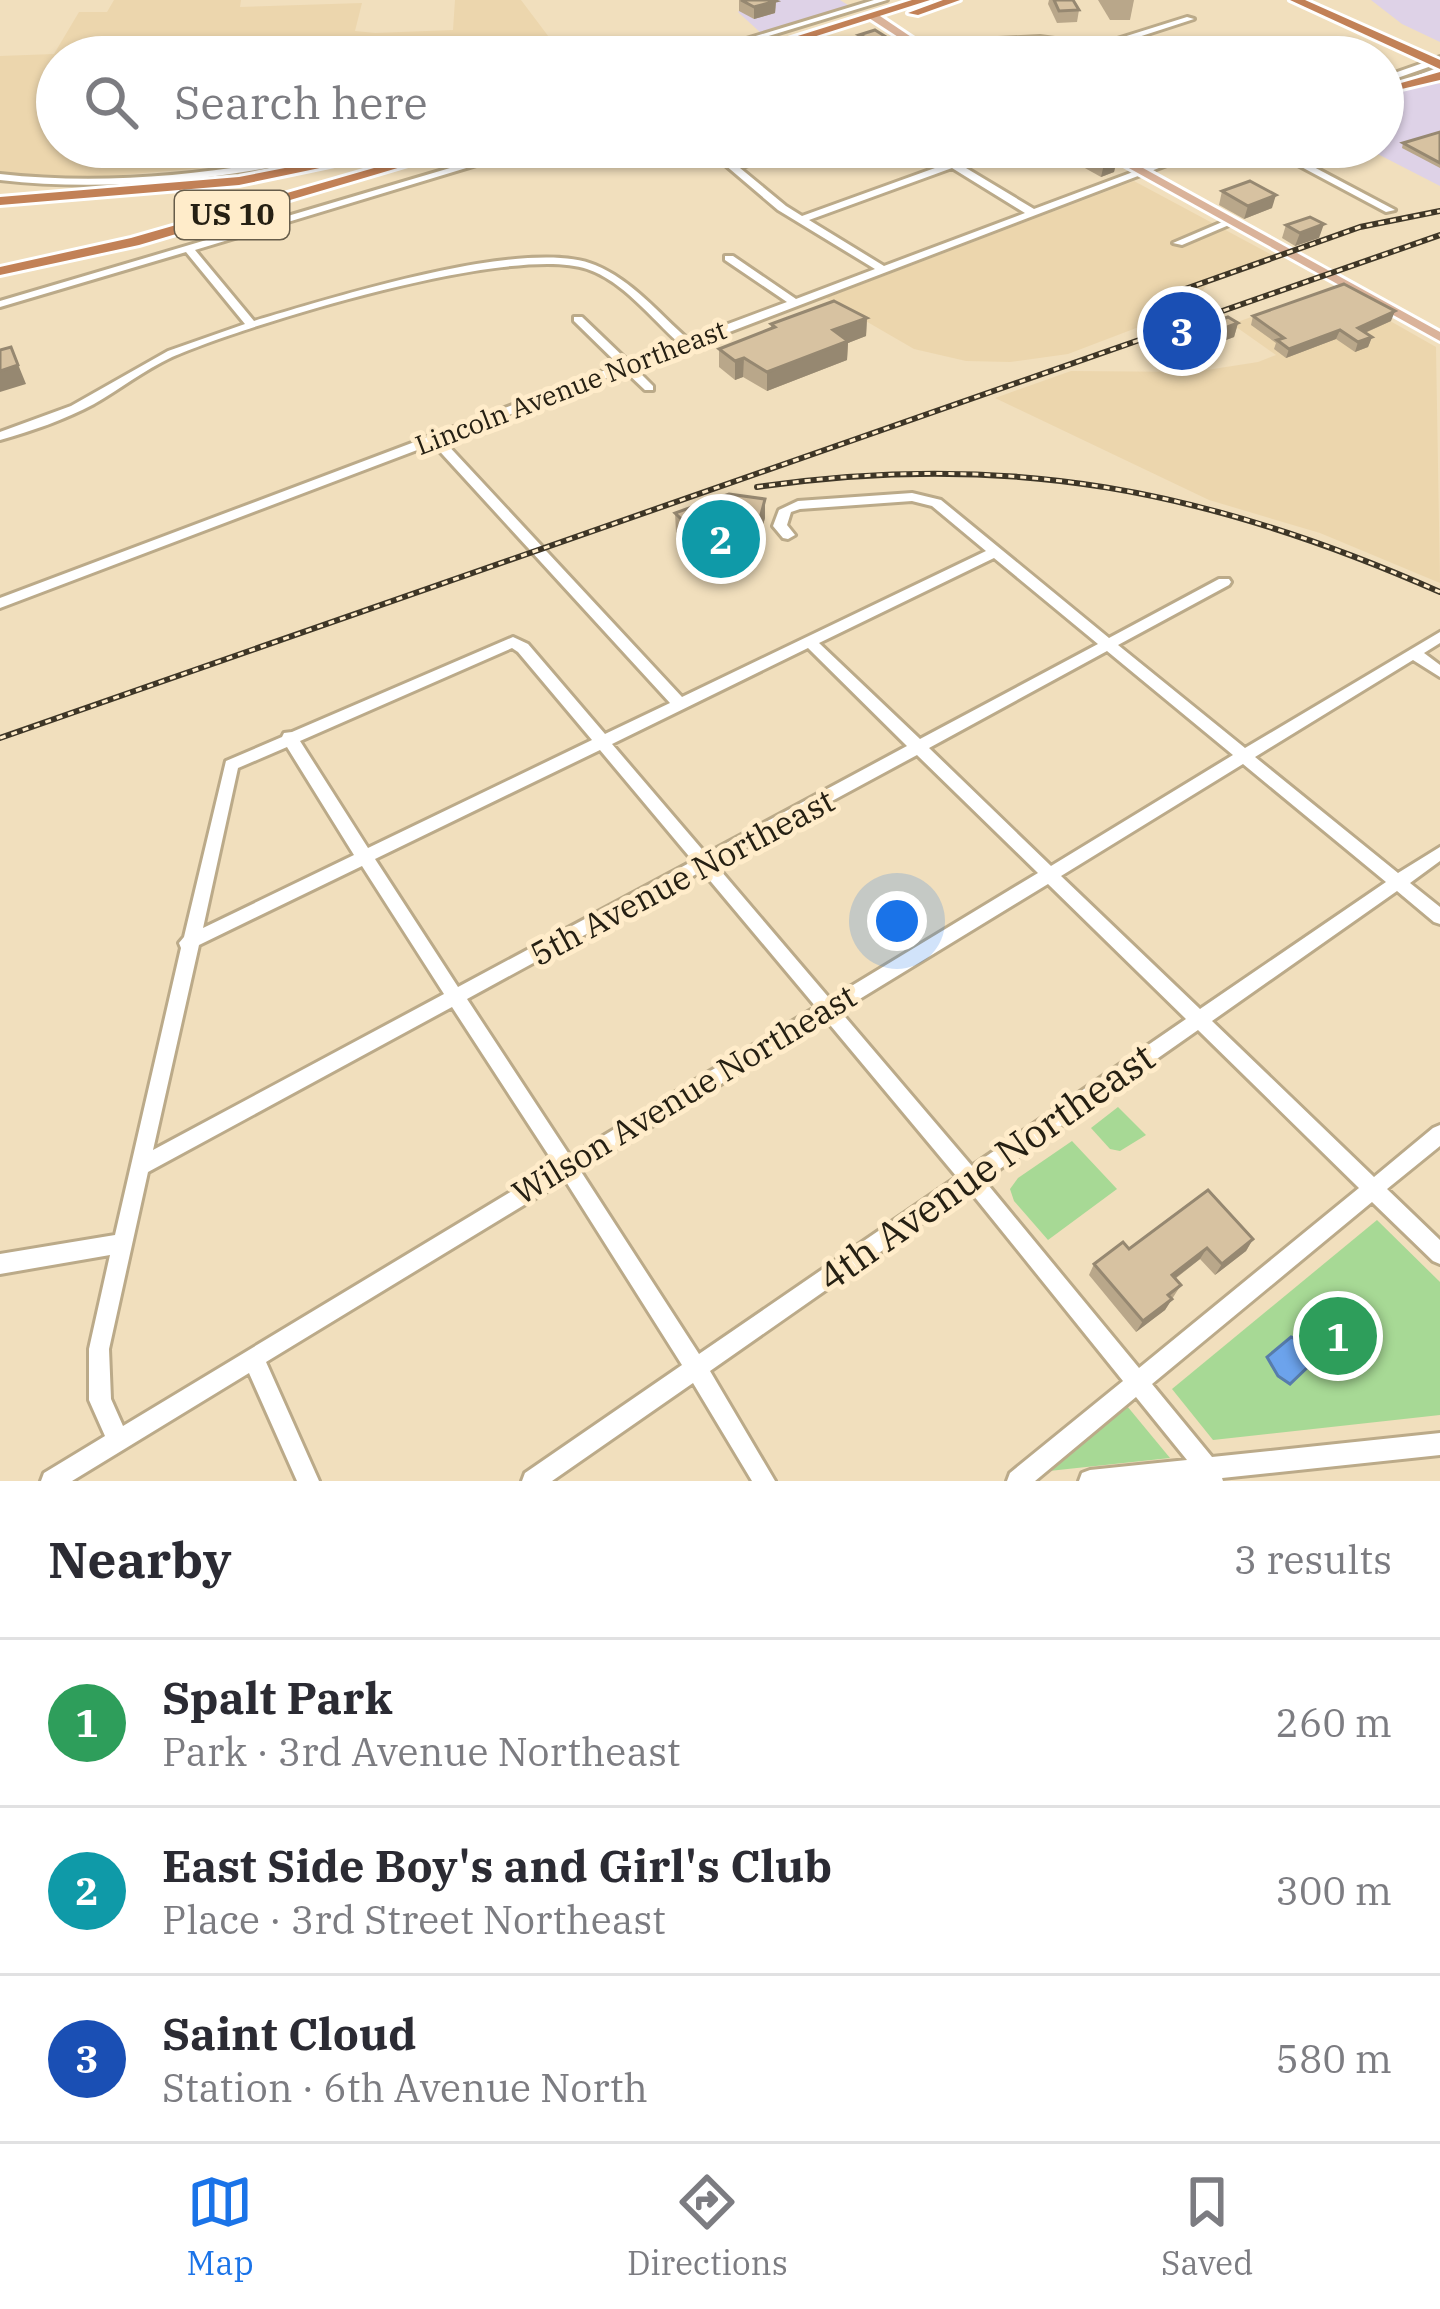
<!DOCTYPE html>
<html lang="en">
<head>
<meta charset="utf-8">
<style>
	:root { --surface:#fff; --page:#f7f7f7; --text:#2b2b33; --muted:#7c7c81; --line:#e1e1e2; --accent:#1a73e8 }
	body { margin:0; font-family:"IBM Plex Serif",serif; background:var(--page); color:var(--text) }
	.you { position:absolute; left:897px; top:921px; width:42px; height:42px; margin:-30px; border:9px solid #fff; border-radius:50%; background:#1a73e8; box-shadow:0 0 0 18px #1a73e833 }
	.badge { display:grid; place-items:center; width:78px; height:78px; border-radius:50%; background:var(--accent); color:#fff; font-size:39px; font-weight:700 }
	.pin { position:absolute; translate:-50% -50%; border:6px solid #fff; box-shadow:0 3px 12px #0006 }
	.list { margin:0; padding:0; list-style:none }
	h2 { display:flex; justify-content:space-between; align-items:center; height:156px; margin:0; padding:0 48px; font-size:51px }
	h2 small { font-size:39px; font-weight:400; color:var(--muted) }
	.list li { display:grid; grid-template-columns:78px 1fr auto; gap:36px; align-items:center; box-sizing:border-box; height:168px; padding:0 48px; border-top:3px solid var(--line) }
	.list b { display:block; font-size:45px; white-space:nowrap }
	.list p { margin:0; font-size:39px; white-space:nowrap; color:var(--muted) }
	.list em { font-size:39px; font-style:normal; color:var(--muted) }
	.icon { flex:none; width:66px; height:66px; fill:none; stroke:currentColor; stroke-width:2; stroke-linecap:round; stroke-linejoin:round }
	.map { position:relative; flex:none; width:1440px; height:1481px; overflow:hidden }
	.search { position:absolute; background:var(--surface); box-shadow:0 3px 9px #0004; left:36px; right:36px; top:36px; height:132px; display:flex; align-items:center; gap:30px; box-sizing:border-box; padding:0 42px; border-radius:66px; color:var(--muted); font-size:45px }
	.sheet { height:660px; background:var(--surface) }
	nav { display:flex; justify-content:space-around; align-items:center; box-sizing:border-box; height:168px; border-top:3px solid var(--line); background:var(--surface); font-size:33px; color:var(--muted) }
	nav a { display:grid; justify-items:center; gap:6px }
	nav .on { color:var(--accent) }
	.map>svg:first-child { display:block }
</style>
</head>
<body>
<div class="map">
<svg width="1440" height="1481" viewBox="0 0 1440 1481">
	<rect width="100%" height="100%" fill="#f1dfbd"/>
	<g fill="#ded2e7">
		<path d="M749 0H840L851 7 762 34 738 12Z"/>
		<path d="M1371 0H1440V42L1402 24Z"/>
		<path d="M1433 81 1440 84V186L1364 147H1383V96Z"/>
	</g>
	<g fill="#ecd6ad">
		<path d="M114 0H241L240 7 362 3 355 31 375 33 453 30 455 0H521L564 57H370L372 41 260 42 254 57H57V147H342L271 162 77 179 0 173V56L54 54 79 12H107Z"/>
		<path d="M1134 181 1274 256 1214 277 1186 309 1068 354 1010 362 966 361 914 349 826 298Z"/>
		<path d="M1332 288 1436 347 1440 583 1320 533 1209 500 995 398 1071 371 1194 372 1258 362 1276 355 1232 324Z"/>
	</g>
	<g fill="#a7d995">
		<path d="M1118 1107 1146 1135 1120 1151 1110 1149 1091 1128Z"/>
		<path d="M1072 1141 1117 1189 1048 1240 1014 1201 1010 1189 1018 1178Z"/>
		<path d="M1377 1220 1440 1282V1415L1213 1440 1172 1389Z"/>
		<path d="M1127 1406 1170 1458 1049 1471Z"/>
	</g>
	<path fill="#6ca3ec" stroke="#577cab" stroke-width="3" d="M1291 1337 1303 1342 1316 1359 1290 1384 1278 1376 1267 1357Z"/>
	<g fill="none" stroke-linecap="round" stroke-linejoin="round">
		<g stroke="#bbaa89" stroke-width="6">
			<g id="minor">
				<path d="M874 0H887L700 57H687Z"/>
				<path d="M1187 17 1194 19 1089 53 1093 57 1075 56 1074 53 1057 44 1040 43 918 49 890 57H877L917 43 1040 37 1062 40 1082 50Z"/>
				<path d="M1440 57V63L1383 83V77Z"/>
				<path d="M1440 67V73L1383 94V88Z"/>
				<path d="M345 147H363C341 157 314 160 290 164 194 182 97 191 0 180V174C116 187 232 172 345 147Z"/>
				<path d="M521 147H536L195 250 254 321C329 299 526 236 595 265 632 280 659 314 688 339L787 302 725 260V256H733L796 299 875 269 778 210 704 147H715L735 164 786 147H800L740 168 786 206 802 216 946 164 920 147H932L954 161 992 147H1006L961 165 1034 209 1200 147H1214L635 368 653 386V390H645L625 371 443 440 682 697 986 551 932 506 912 501 800 509 791 512 787 525 795 535 788 539 783 538 773 526 779 510 798 501 912 493 941 500 1109 638 1219 579H1229L1231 582 1229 585 1118 645 1245 748 1440 632V643L1424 653 1440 665V677L1413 660 1255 757 1398 873 1440 847V861L1410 883 1440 907V924L1434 922 1397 891 1212 1021 1374 1177 1433 1128 1440 1125V1146L1387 1189 1440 1240V1264L1433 1261 1372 1202 1152 1384 1212 1457 1440 1433V1455L1222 1478 1223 1481H1079L1082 1473 1090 1470 1187 1460 1136 1397 1035 1481H1007L1010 1473 1123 1381 969 1190 710 1371 775 1481H752L693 1383 552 1481H522L525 1473 682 1365 565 1180 266 1362 319 1481H297L249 1373 72 1481H41L44 1473 105 1436 89 1400V1349L110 1255 0 1274V1254L115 1235 181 948 179 943 184 937 226 761 282 737 284 733 292 732 513 637 528 644 605 734 670 703 433 444 0 608V598L619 365 574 321V317H582L629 362 679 343C651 318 623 281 587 269 512 243 248 324 172 357 144 370 120 389 94 404 64 420 32 431 0 440V432L71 406 168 351 245 324 186 252 0 307V301ZM952 168 1025 213 884 266 809 220ZM994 558 1098 644 920 739 819 643ZM512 648 518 652 592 740 368 848 300 741ZM808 648 907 746 706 854 612 744ZM1107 651 1233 755 1051 866 929 748ZM287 747 354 855 203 928 238 768ZM600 750 693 861 458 987 375 859ZM917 755 1038 873 830 999 715 864ZM1243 764 1386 882 1200 1009 1061 876ZM362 866 444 994 153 1150 199 945ZM702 871 816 1007 570 1156 467 999ZM1048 884 1186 1019 972 1166 840 1011ZM452 1007 555 1165 123 1426 111 1399 109 1349 148 1172ZM826 1020 957 1177 699 1354 580 1170ZM1198 1030 1359 1188 1139 1368 984 1180Z"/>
				<path d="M1264 147H1276L1395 210 1386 212Z"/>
				<path d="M1227 220 1236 222 1182 245 1173 243Z"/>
			</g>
		</g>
		<g stroke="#fff" stroke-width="6">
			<g id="major">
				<path d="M873 13 877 14 941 57H929L869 18 868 16Z"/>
				<path d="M1091 147H1105L1440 332V341Z"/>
			</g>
		</g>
		<g stroke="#fff" stroke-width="6">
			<g id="highway">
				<path d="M912 0H930L750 57H731Z"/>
				<path d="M943 0H960L918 15 908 13Z"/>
				<path d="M1290 0H1305L1440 60V69Z"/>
				<path d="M1440 72V80L1393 91 1387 87Z"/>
				<path d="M393 147H420L239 185 0 205V197L239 177Z"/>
				<path d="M447 147H468L139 245 0 275V267L131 238Z"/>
			</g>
		</g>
		<use href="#minor" fill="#fff" fill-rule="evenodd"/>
		<use href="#major" fill="#dab39a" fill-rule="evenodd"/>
		<use href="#highway" fill="#c28157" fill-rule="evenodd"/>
		<g stroke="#3e3627" stroke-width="6">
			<g id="rail">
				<path d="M1174 293 1360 227 1440 211"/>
				<path d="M757 487C1008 450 1209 490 1440 592"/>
				<path d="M0 738 1440 235"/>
			</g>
		</g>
		<use href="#rail" stroke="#ffecca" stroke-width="3" stroke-dasharray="6" stroke-linecap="butt"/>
	</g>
	<g fill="#b9a78a">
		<path d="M739 0H773L776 1 775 13 754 19 739 11Z"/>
		<path d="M1049 0H1073L1079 10 1077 22 1057 23 1048 4Z"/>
		<path d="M1098 0H1134L1130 20H1110Z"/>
		<path d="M859 35 890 48 877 51 859 43Z"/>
		<path d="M1440 132V168L1402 148 1403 143Z"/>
		<path d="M1086 154 1117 159 1114 172 1101 177 1083 167Z"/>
		<path d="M1222 191 1272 208 1244 219 1219 205Z"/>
		<path d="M1286 225 1319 238 1295 246 1282 238Z"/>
		<path d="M1253 316 1391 321 1365 333 1372 337 1368 347 1355 352 1336 339 1286 358 1274 349 1276 343 1251 325Z"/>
		<path d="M867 318 866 336 848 343 847 360 767 391 743 377 735 380 719 367V349L771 329V324Z"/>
		<path d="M1238 323 1234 337 1194 352 1184 344 1188 331Z"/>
		<path d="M765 499V518L756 549 751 548 750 561 720 575 676 532 675 513Z"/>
		<path d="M1253 1239 1246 1251 1215 1275 1200 1259 1175 1279 1181 1285 1165 1310 1136 1332 1089 1275 1094 1264 1129 1249Z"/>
	</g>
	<g fill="#968871">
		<path d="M776 1 775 13 754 19V7Z"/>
		<path d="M891 40 890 48 877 51 878 43Z"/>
		<path d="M1299 46 1296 57H1267Z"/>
		<path d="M223 147H261L262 150 225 155Z"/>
		<path d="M1117 159 1114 172 1101 177 1104 164Z"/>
		<path d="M1276 195 1272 208 1244 219 1248 206Z"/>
		<path d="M1324 224 1319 238 1295 246 1300 233Z"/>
		<path d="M1395 311 1391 321 1355 337 1358 328Z"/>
		<path d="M867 318 866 336 848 343 847 360 767 391V372L833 330Z"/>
		<path d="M1238 323 1234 337 1194 352 1198 338Z"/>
		<path d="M1340 330 1336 339 1286 358 1289 349Z"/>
		<path d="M1372 337 1368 347 1355 352 1358 342Z"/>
		<path d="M11 347 26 384 0 392V371Z"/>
		<path d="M744 358 743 377 735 380V361Z"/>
		<path d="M765 499V518L756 549 757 530Z"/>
		<path d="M751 542 750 561 720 575V556Z"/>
		<path d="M1253 1239 1246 1251 1215 1275 1222 1264Z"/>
		<path d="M1207 1248 1200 1259 1165 1286 1172 1275Z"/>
		<path d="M1172 1299 1165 1310 1136 1332 1143 1321Z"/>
	</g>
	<g fill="#d7c2a1" stroke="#968871" stroke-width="3">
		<path d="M741 0H773L776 1 754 7Z"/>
		<path d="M1054 0H1073L1079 10 1059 11Z"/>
		<path d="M875 30 891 40 878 43 859 35Z"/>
		<path d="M1287 40 1299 46 1267 57 1253 52Z"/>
		<path d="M1440 132V163L1403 143Z"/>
		<path d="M1099 149 1117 159 1104 164 1086 154Z"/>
		<path d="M1250 181 1276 195 1248 206 1222 191Z"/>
		<path d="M1310 217 1324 224 1300 233 1286 225Z"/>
		<path d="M1344 284 1395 311 1358 328 1372 337 1358 342 1340 330 1289 349 1277 340 1284 338 1253 316Z"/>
		<path d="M834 301 867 318 833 330 848 341 767 372 744 358 735 361 719 349 775 327 771 324Z"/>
		<path d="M1228 317 1238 323 1198 338 1188 331Z"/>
		<path d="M11 347 18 365 0 371V350Z"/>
		<path d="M729 494 765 499 757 530 732 527 751 542 720 556 675 513Z"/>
		<path d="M1208 1190 1253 1239 1222 1264 1207 1248 1172 1275 1181 1285 1168 1295 1172 1299 1143 1321 1094 1264 1123 1242 1129 1249Z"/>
	</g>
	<g text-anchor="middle" stroke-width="10" stroke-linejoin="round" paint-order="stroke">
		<g font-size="27" fill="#262013" stroke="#ffecca">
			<text transform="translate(571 388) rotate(-21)" y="9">Lincoln Avenue Northeast</text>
		</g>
		<rect fill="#ffecca" stroke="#675d4a" stroke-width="3" x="175" y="191" width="114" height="48" rx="9"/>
		<g font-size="30" font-weight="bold" fill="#262013">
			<text x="232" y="225">US 10</text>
		</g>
		<g font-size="33" fill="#262013" stroke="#ffecca">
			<text transform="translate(682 877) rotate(-28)" y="12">5th Avenue Northeast</text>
			<text transform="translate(684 1094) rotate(-31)" y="12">Wilson Avenue Northeast</text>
		</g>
		<g font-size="39" fill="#262013" stroke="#ffecca">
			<text transform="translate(986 1167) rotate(-35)" y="14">4th Avenue Northeast</text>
		</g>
	</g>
</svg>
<div class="you"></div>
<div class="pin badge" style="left:1338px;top:1336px;background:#2e9e5b">1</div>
<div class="pin badge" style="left:721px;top:539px;background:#0f9aa8">2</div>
<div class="pin badge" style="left:1182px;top:331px;background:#1a4fb4">3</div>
<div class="search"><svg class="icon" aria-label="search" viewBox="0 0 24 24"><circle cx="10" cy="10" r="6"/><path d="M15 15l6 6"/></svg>Search here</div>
</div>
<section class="sheet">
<h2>Nearby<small>3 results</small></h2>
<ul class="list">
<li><span class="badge" style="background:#2e9e5b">1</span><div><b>Spalt Park</b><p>Park · 3rd Avenue Northeast</p></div><em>260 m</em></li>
<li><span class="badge" style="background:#0f9aa8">2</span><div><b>East Side Boy's and Girl's Club</b><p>Place · 3rd Street Northeast</p></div><em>300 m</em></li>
<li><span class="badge" style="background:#1a4fb4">3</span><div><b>Saint Cloud</b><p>Station · 6th Avenue North</p></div><em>580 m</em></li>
</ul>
</section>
<nav>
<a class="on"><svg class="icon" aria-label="map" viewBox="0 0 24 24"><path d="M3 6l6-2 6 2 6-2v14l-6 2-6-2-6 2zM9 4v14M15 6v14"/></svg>Map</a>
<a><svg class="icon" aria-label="directions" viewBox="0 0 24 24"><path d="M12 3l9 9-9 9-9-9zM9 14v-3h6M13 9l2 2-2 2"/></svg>Directions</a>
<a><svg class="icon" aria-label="saved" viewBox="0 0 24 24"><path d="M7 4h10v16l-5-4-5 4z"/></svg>Saved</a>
</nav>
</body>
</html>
